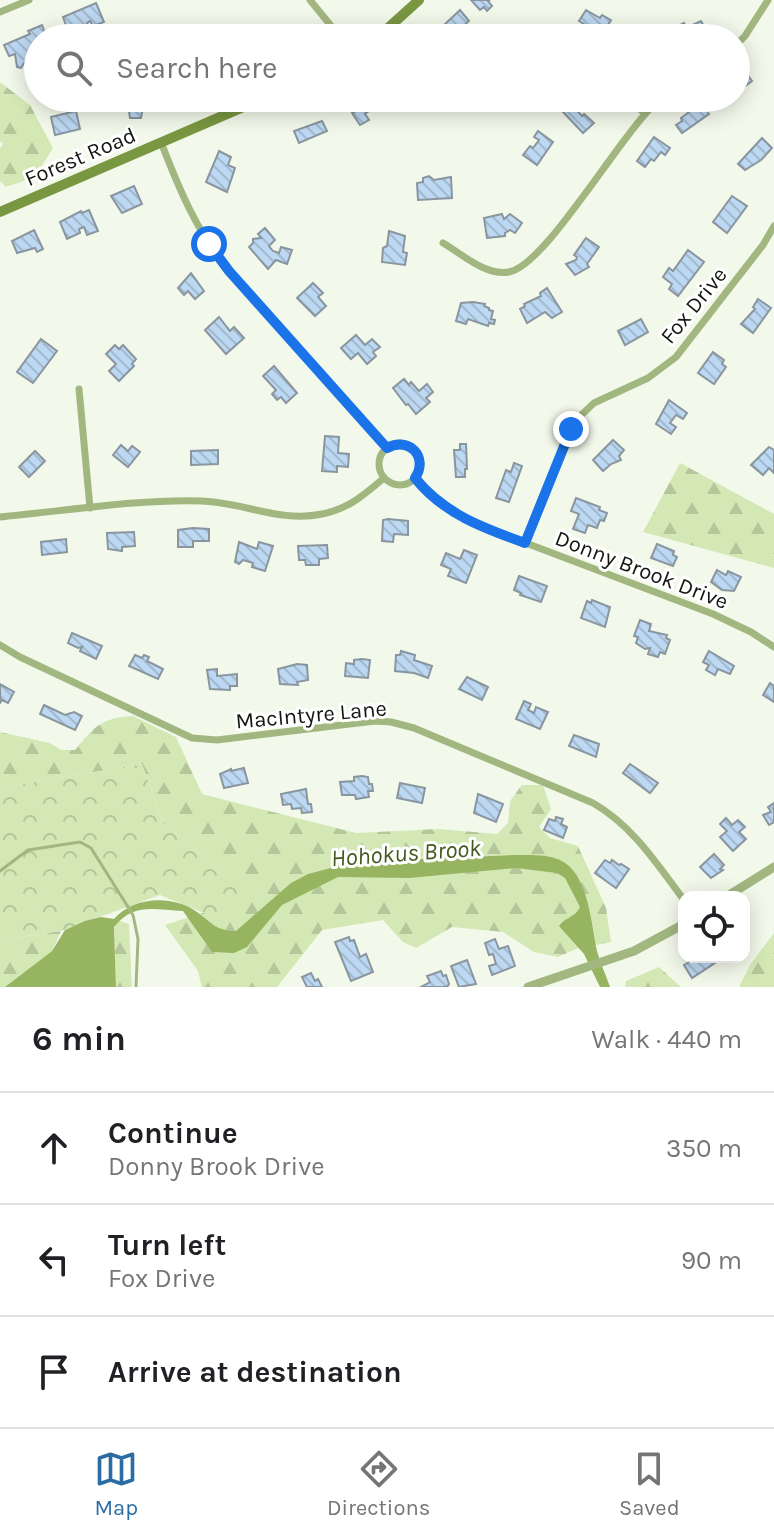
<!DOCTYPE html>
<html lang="en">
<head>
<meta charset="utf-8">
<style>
	:root { --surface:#fff; --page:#f2f2f2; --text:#202124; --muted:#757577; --line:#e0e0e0; --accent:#2b6da3 }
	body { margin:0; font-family:Karla,sans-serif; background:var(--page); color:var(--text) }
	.controls { position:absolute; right:24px; bottom:24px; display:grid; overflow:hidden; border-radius:16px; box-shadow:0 4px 20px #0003 }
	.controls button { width:72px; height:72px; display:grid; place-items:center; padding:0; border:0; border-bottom:2px solid var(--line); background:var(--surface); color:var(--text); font:40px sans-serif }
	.stop { position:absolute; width:24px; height:24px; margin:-18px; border:6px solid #1a73e8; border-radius:50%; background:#fff }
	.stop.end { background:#1a73e8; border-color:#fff; box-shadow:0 2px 8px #0008 }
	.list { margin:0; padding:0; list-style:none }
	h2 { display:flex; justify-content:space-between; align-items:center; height:104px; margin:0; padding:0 32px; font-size:34px }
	h2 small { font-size:26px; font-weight:400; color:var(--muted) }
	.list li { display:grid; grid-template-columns:52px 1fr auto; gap:24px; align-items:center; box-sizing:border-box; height:112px; padding:0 32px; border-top:2px solid var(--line) }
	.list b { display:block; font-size:30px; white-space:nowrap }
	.list p { margin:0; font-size:26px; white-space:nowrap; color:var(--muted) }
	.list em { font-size:26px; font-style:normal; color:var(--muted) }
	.icon { flex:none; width:44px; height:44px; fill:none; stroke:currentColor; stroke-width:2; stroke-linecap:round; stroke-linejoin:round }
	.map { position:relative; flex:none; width:774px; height:987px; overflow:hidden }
	.search { position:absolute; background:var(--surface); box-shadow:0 4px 20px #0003; left:24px; right:24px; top:24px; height:88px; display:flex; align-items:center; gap:20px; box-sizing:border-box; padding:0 28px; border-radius:44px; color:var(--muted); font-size:30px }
	.sheet { height:440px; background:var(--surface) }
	nav { display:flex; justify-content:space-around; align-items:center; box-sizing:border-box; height:112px; border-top:2px solid var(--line); background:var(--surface); font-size:22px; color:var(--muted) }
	nav a { display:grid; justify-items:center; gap:4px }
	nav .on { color:var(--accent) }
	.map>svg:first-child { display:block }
</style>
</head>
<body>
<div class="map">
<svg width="774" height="987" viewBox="0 0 774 987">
	<defs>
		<pattern id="forest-firs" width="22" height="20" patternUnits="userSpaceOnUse" patternTransform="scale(2)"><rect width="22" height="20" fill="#d4e8b5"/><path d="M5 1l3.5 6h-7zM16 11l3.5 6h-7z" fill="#b5c69b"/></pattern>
		<pattern id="park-crowns" width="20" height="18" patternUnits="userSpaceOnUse" patternTransform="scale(2)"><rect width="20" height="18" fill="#d4e8b5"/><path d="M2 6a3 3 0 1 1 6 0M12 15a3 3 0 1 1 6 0" fill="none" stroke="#b5c69b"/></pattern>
		<pattern id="building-back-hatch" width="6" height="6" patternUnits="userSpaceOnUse" patternTransform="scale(2)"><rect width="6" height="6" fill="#bdd8f2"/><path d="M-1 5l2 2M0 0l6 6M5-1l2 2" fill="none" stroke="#a2b9ce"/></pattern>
	</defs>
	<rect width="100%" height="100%" fill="#f3f9ea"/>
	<g fill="url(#forest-firs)">
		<path d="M0 82 30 105 53 148 35 177 6 187 0 181V148L3 144 0 141Z"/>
		<path d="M680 463 774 514V568L643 532Z"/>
		<path d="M133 716 176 737 202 794 356 833 439 829 497 834 508 823 510 801 522 785H543L551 809 539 827 550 838 578 846 606 908 611 942 576 949 558 957 534 952 503 932 452 927 416 948 403 942 383 920 322 930 277 987H202L198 971 165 925 245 899 218 869 163 823 142 764 0 788V732L50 743 61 750H75C95 726 101 718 133 716Z"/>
		<path d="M114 919 129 924 132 987H116Z"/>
		<path d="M61 931 52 951 5 987H0V940Z"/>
		<path d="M774 933V987H739L750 965Z"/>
		<path d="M659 967 681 987H625L626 981Z"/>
	</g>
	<path fill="url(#park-crowns)" d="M142 764 163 823 218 869 248 900 221 920 160 895 61 931 0 940V788Z"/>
	<path fill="#97b461" d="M516 855C531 855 546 854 560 860 589 873 591 925 597 951 600 963 606 975 610 987H600L584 954 559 926C565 917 576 917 580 907L565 878 557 873 516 868 409 878 338 877 282 905 247 947 234 953 212 952 183 911C155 910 134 902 114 927L116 987H5L52 951 65 930 85 921 101 917 114 919C134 896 173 895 197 912 212 923 216 931 236 931L291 883 308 874 354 862Z"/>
	<g fill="url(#building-back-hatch)" stroke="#89959f" stroke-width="2">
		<path d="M471 0H490L488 1 492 6 487 11 484 7 480 10Z"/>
		<path d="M96 3 104 22 93 26 90 21 87 23 88 25 68 31 63 17Z"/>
		<path d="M460 10 469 21 453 35 444 25Z"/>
		<path d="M586 10 600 18 602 15 611 20 602 35 579 21Z"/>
		<path d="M701 21 707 32 696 38H672L674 35 671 30 684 23 686 28Z"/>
		<path d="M42 25 47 38H38V57L24 63 21 68 17 67 15 54 9 56 4 45 30 34 28 31Z"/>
		<path d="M744 70 752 81 736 93V77Z"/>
		<path d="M127 98H161L162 107H143L141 118H130Z"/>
		<path d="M365 98H386L365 114 369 120 360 125 352 113 356 111 353 106Z"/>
		<path d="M565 98 574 103 572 105 582 116 584 114 594 123 583 133 563 112 564 109 559 104Z"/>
		<path d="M701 103 709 114 682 133 676 125 682 121 681 118Z"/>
		<path d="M76 111 80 129 55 135 51 117Z"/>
		<path d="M322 121 327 131 299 143 294 131Z"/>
		<path d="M538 131 553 142 537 165 523 155 530 146 533 148 539 140 534 137Z"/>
		<path d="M654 137 670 148 665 155 661 152 654 161 651 159 645 167 637 161Z"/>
		<path d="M762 138 772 148 761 160 745 170 738 164Z"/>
		<path d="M219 151 231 157 228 165 235 168 227 192 206 182Z"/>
		<path d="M429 176 434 180 451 177 452 198 418 200 417 183 423 182V178Z"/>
		<path d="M134 186 142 204 122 213 111 196Z"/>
		<path d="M732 196 747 206 727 233 713 222Z"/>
		<path d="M89 210 98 231 87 235 84 227 79 229 80 233 67 239 60 222 81 211 82 213Z"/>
		<path d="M502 214 504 219 510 214 522 223 515 233 510 230 505 233V236L487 238 484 218Z"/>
		<path d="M265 228 275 240 269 246 273 251 279 253 281 247 292 250 287 264 276 260 268 269 249 247 253 243V239L261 238 258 234Z"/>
		<path d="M34 230 43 249 37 252 35 248 17 253 12 241Z"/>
		<path d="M389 231 405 236 403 252 407 253 405 265 382 262 383 248 387 246Z"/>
		<path d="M586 238 599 247 587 264 589 267 575 275 566 264 576 260 577 257 574 255Z"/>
		<path d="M688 250 704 262 678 296 669 289 672 284 663 277 669 268 673 271Z"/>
		<path d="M191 273 204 291 195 299 188 291 184 295 178 288Z"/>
		<path d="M313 283 323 293 318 297 326 306 315 316 297 298Z"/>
		<path d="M547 288 562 312 552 318 545 312 527 323 520 309 525 306 524 304 541 296 540 293Z"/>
		<path d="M758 299 771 308 753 333 741 324 755 309 753 307Z"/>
		<path d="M473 302 485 304 484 306 489 308V310L493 311 491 319 495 320 494 324 489 323 488 326 468 319 466 324 456 321 461 303Z"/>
		<path d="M219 317 230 331 234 327 244 338 226 354 205 330Z"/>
		<path d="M641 319 648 332 625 345 618 331Z"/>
		<path d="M356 335 365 345 372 339 380 347 373 352 376 356 367 364 358 353 351 359 341 348Z"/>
		<path d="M41 339 57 351 33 383 17 372Z"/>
		<path d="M115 345 119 349 123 345 136 359 132 364 134 366 119 381 109 371 116 364 106 354Z"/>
		<path d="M713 352 724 360 722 364 726 367 714 384 698 373Z"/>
		<path d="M274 366 297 393 286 403 281 397 277 400 272 394 276 390 263 376Z"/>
		<path d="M404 379 409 385 411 382 419 391 427 384 433 392 426 398 430 402 416 414 408 404 406 405 393 388Z"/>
		<path d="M669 400 687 413 683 419 676 415 670 423 676 427 671 434 656 424Z"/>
		<path d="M325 436 339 437 338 453 349 454 348 467 337 466V472L322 471Z"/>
		<path d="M613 440 624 450 619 456 621 460 611 464 603 471 593 460Z"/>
		<path d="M460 444H466L467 469H465V477H456L454 450H460Z"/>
		<path d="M121 445 128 451 132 446 140 452 128 467 113 455Z"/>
		<path d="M769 447 774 450V473L769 468 763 475 751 465Z"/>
		<path d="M218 450V464L191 465V451Z"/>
		<path d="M35 451 45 461 29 477 19 467Z"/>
		<path d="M514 463 522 466 509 502 496 498 506 470 511 472Z"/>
		<path d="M576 498 600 507 599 510 607 513 604 521 600 520 597 528 588 525 585 533 573 529 579 514 571 511Z"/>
		<path d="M388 519 408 521V535L394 534 393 542 382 541 383 520Z"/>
		<path d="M193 528 209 529V541H193V547H178V530Z"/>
		<path d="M134 532 135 546 122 547V551L108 549 107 533Z"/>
		<path d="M66 539 67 552 42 555 41 542Z"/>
		<path d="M239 542 257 549 259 542 273 546 265 571 252 567 253 563 243 560 239 564 235 562Z"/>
		<path d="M657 544 674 551 673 555 677 557 673 566 651 558Z"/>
		<path d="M327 545 328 558 319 559V565H306L305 560H299L298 546Z"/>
		<path d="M464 550 477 555 466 583 448 576 451 569 441 565 446 553 460 559Z"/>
		<path d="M717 570 726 575 728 571 741 577 734 591 722 590 711 582Z"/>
		<path d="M519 576 547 586 541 602 520 595 521 593 514 590Z"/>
		<path d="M592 600 610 607 605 627 581 618 587 601 591 603Z"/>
		<path d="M640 620 651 624 649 631 667 635 666 638 670 640 665 654 660 652 658 657 648 654 650 648 645 649 636 643 638 637 634 636Z"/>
		<path d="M72 633 102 646 96 659 80 651 82 647 78 648 68 643Z"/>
		<path d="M401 651 415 655 414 660 432 666 428 678 414 673 395 671 396 655H400Z"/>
		<path d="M709 651 734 666 730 674 718 669 715 675 706 670 709 665 703 662Z"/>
		<path d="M135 655 142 658 144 655 149 657 147 661 163 669 158 679 129 666Z"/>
		<path d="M362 659 370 660 368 678 345 676 346 663 354 664V660Z"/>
		<path d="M297 664 307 665 308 680 297 682 298 685 280 684 278 669Z"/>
		<path d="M217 669V676L237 674V686H230V690L210 689 207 670Z"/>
		<path d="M467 677 488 687 482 700 459 689Z"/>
		<path d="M770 683 774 686V702L763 695Z"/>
		<path d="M0 684 14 692 8 703 2 700 0 703Z"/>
		<path d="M524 701 531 704 528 710 534 713 536 707 548 712 540 729 516 719Z"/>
		<path d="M44 705 65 715 74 712 82 716 75 730 40 714Z"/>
		<path d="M574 735 599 744 596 757 569 746Z"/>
		<path d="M630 764 658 783 650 793 623 773Z"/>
		<path d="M244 768 248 783 224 788 220 774 231 769V771Z"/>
		<path d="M362 776 368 777 369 784H372L373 791H368L369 797 356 799 355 795H342L340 782 354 781V777Z"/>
		<path d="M400 783 425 788 422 803 397 798Z"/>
		<path d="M306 789 308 804H311L312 812 302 813 301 808 292 809 291 804 283 805 281 794Z"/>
		<path d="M478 794 503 804 496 822 474 813Z"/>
		<path d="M774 803V822L769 825 763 815 771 812 768 807Z"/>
		<path d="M556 817 563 819 561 824 567 827 563 838 544 830 549 819 555 821Z"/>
		<path d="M726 818 732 825 738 820 745 827 739 832 746 839 733 851 720 837 727 831 720 824Z"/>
		<path d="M714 854 724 865 720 869 723 870 711 878 700 867Z"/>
		<path d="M605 860 610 863 612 860 619 865 621 864 629 869 616 888 595 873Z"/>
		<path d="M349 937 350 941 354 940 360 957 366 954 373 972 351 981 335 942Z"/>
		<path d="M495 939 499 949 508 946 515 966 492 975 489 966 496 964 493 954 489 955 485 943Z"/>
		<path d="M688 957H711L715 963 692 978 684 965 691 961Z"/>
		<path d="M467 960 476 984 459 987 451 966Z"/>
		<path d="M441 971 443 976 446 975 449 984 447 987H421L430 982 427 976Z"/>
		<path d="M311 973 315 981 318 979 322 987H307L302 977Z"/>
	</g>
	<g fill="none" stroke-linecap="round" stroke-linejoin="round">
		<path stroke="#a2b780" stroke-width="3" d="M0 871 28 850 80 842 91 848 133 915 138 939 136 987"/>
		<g stroke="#a2b780" stroke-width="7">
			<path d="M310 0 341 38"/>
			<path d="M0 12 29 0"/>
			<path d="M546 36 548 38"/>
			<path d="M736 45 745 36 768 0"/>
			<path d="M624 98 645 113"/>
			<path d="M161 142C179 189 197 232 229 271L387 448"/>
			<path d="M443 243C462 254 485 276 509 272 547 265 623 129 661 98"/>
			<path d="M79 389 90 508"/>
			<circle cx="400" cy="464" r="21"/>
			<path d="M415 478 438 502 468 521 713 614 751 632 774 647"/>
			<path d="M0 517C65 511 137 499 201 501 243 502 280 523 322 514 348 509 364 495 384 478"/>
			<path d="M525 543 577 419 594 403 648 378 676 357 763 245 774 226"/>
			<path d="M0 645 20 657 192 738 217 740 375 721 391 722 414 728 593 803C633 826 657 864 684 900"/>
		</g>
		<g stroke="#a2b780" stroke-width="9">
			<path d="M726 897 774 867"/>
			<path d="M528 987 634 951 684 924"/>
		</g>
		<g stroke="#799640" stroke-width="10">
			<path d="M377 38 419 0"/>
			<path d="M0 212 264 98"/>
		</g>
	</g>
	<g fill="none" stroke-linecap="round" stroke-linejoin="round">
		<path stroke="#1a73e8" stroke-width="10" d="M209 244 229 271 387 448C409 436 429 457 415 478 444 514 483 528 525 543L571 429"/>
	</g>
	<g text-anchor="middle" stroke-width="6" stroke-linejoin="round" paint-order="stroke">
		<g font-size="22" fill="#141611" stroke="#fff">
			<text transform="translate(80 156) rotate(-23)" y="8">Forest Road</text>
			<text transform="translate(693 305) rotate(-51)" y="8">Fox Drive</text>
			<text transform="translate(642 569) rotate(21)" y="8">Donny Brook Drive</text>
			<text transform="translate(311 714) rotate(-5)" y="8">MacIntyre Lane</text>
		</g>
		<g font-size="24" font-style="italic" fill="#45581e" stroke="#fff">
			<text transform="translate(406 853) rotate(-4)" y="8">Hohokus Brook</text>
		</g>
	</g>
</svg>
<div class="controls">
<button><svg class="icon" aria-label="locate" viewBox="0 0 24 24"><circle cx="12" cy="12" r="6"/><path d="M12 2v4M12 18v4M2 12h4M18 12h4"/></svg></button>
</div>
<div class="stop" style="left:209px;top:244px"></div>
<div class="stop end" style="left:571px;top:429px"></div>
<div class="search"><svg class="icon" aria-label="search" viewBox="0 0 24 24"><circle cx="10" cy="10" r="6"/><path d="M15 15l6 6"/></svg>Search here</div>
</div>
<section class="sheet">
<h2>6 min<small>Walk · 440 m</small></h2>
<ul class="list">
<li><svg class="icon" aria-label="ahead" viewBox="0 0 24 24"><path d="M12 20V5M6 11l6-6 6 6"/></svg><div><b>Continue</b><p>Donny Brook Drive</p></div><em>350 m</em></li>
<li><svg class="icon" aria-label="left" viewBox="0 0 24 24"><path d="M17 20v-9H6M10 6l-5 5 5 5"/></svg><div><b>Turn left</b><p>Fox Drive</p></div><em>90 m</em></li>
<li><svg class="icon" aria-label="arrive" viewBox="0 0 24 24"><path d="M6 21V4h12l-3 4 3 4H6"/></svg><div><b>Arrive at destination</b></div></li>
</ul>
</section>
<nav>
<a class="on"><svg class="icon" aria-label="map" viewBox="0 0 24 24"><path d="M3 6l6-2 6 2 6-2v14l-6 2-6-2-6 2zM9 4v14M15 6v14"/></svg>Map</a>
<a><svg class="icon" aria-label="directions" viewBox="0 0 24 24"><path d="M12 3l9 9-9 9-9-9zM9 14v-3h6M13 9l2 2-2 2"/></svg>Directions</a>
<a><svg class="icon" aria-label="saved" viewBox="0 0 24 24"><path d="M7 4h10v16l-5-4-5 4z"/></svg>Saved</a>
</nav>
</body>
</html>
